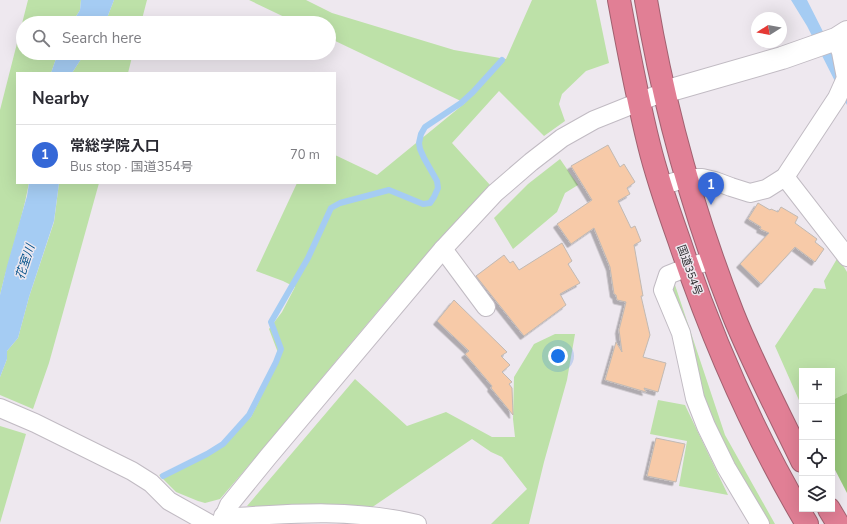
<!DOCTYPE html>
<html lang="en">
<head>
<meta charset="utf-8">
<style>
	:root { --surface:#fff; --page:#f2f2f3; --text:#2b2b33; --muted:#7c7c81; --line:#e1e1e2; --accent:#3568d7 }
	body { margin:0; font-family:"Nunito Sans","Noto Sans JP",sans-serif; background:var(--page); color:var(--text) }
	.controls { position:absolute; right:12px; bottom:12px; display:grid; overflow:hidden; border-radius:0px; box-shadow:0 4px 16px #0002 }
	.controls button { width:36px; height:36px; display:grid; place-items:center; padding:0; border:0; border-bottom:1px solid var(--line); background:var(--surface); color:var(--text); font:20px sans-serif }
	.compass { position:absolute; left:751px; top:12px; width:36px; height:36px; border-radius:50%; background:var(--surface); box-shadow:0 4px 16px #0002; rotate:259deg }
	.you { position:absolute; left:558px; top:356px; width:14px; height:14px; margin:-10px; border:3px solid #fff; border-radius:50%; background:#1a73e8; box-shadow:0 0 0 6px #1a73e833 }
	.badge { display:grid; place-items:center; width:26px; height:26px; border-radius:50%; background:var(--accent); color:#fff; font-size:13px; font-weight:700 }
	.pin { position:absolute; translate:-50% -33px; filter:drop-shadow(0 1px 2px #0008) }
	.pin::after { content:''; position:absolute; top:21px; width:14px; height:12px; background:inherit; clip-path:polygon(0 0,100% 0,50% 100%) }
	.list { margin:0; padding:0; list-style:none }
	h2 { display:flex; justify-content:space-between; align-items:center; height:52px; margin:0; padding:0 16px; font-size:17px }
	h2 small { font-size:13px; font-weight:400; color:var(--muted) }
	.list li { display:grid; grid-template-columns:26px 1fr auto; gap:12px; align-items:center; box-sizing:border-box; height:60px; padding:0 16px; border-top:1px solid var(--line) }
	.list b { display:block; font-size:15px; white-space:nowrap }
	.list p { margin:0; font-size:13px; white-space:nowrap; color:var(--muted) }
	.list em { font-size:13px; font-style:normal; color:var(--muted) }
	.icon { flex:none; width:22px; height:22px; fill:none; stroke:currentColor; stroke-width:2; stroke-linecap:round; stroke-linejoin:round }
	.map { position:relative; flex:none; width:847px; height:524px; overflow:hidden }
	.search { position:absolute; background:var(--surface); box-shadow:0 4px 16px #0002; left:16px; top:16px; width:320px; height:44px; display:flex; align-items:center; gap:10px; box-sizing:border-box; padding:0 14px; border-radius:22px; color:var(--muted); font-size:15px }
	.panel { position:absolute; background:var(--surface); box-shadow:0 4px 16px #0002; left:16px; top:72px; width:320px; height:112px; border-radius:0px }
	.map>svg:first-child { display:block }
</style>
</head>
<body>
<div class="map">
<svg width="847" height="524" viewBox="0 0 847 524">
	<defs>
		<filter id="shadow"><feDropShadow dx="-3.5" dy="3.5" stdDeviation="0" flood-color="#0004"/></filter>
	</defs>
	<rect width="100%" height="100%" fill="#eee8ef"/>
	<g fill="#bde1a8">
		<path d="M28 0H81L80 10 72 23H23V53H58L51 73H17V183H29C22 221 9 257 0 295V110Z"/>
		<path d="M114 0H147L141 23H104L107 18Z"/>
		<path d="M249 0H306L332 13 454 50 506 59 532 0H596L609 63 586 71 562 94 559 104 565 121 544 136 499 91 452 143 490 185C395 285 310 395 220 499L205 503 198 501 176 492 159 475 213 450 251 417 280 358 269 329 282 312 295 287 283 281 256 271 297 183H335V155L377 175 465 103 329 38V23H297Z"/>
		<path d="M85 53H133L128 73H72Z"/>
		<path d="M560 159 578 185 565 193 557 212 513 249 494 218 528 184Z"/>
		<path d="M59 183H99L49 363 33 409 0 395V377L7 359V351L18 338 29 297 54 222Z"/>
		<path d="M838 257 847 272V393L832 400V371H802V407L775 346 814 288 826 289 824 281Z"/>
		<path d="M674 282 725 435 775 524H768L739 472 711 418 702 392 671 289Z"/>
		<path d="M555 334H575L567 380 544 462 529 524H491L527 489 502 457 491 452 472 439 371 508 247 506 355 379 407 426 446 412 492 437H515L513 419 514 377 534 344Z"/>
		<path d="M658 400 685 405 728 495 679 486 687 441 650 434Z"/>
		<path d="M0 426 26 434 0 523Z"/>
	</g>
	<path fill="#99c87c" d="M847 393V493L832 464V400Z"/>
	<g fill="#a5ccf3">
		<path d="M81 0H114L107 18 104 23H72L80 10Z"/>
		<path d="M791 0H807L847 79V105L807 26Z"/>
		<path d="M58 53H85L72 73H51Z"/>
		<path d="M29 183H59L54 221 29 297 18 338 7 351V359L0 377V295L7 266 27 196Z"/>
	</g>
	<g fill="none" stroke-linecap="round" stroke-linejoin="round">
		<path stroke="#a5ccf3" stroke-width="6" d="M163 476 207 454 223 444 249 415 276 362 281 349 271 322 308 258 331 208 340 203 389 190 423 204 430 203 434 197 438 188 437 181 424 158 420 149 419 143 421 134 425 127 461 103 473 92 502 60"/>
	</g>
	<g fill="#f7caa8" stroke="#c1b9b3" filter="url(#shadow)">
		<path d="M608 145 620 167 624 164 635 182 627 188 630 194 618 201 631 228 635 226 641 241 634 245 643 296H641L650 335 643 357 666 363 658 392 644 388 646 392 605 380 616 342 622 352 619 330 626 302 617 300 616 295 614 294 610 267 594 228 571 244 557 224 592 200 571 166Z"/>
		<path d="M758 203 770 210 771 209 778 212 781 207 798 217 795 223 817 239 815 242 824 249 815 262 795 247 761 284 740 264 769 233 760 229 761 227 748 219Z"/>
		<path d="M562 243 572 261 568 264 580 283 560 294 566 305 524 336 476 276 504 255 510 263 513 261 519 270Z"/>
		<path d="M454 300 507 352 501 356 510 365 502 372 512 382 509 384 512 388 513 415 491 388 492 386 465 354 469 351 437 321Z"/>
		<path d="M656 438 685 444 676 482 647 476Z"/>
	</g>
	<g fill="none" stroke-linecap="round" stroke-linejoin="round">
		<g stroke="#c1bbc3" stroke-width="20">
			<g id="street">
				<path d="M785 177 847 257"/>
				<path d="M661 186 687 178H702L715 181 731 187 750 193 766 189 785 177 837 98 846 78 841 52 836 39"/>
				<path d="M443 249 486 307"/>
				<path d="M713 260 688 267 668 275 663 290 681 333 695 398 706 426 726 467 760 524"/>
				<path d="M0 408 35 423 132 471 151 483 169 501 210 524"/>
				<path d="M223 516 235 517C296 513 357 509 417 524"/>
				<path d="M221 524 229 505 268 457 443 249 495 193 531 162 562 138 594 120 664 92"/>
			</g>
		</g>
		<g stroke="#c1bbc3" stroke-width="24">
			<path id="secondary" d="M664 92 782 58 836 39 847 32"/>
		</g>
		<g stroke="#a16170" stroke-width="24">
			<g id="highway">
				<path d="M619 0C628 49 637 97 649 145 657 178 668 209 679 240 712 339 754 435 807 524"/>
				<path d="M646 0C664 107 693 212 733 314 753 364 779 413 802 461"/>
				<path d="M829 509 838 524"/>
			</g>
		</g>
		<use href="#street" stroke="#fff" stroke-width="18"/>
		<use href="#secondary" stroke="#fff" stroke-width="22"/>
		<use href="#highway" stroke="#e17f95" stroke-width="22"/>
	</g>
	<g text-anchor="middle" stroke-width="3" stroke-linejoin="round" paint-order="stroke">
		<g font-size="11" fill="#2b292c" stroke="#eee8ef">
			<text transform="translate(690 270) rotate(70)" y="4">国道354号</text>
		</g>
		<g font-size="12" font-style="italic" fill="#04528b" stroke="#eee8ef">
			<text transform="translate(25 262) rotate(-72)" y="4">花室川</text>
		</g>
	</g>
</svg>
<div class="controls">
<button>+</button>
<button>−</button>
<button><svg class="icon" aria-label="locate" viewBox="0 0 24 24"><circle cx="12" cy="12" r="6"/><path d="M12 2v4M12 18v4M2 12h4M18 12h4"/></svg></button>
<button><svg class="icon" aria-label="layers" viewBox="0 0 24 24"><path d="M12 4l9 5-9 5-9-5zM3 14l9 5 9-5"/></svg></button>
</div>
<svg class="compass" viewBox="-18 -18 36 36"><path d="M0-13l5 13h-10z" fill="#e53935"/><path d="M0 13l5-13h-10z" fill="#7c7c81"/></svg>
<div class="you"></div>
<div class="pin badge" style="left:711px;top:205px">1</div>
<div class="search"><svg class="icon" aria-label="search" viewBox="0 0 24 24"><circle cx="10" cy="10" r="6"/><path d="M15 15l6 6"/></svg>Search here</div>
<section class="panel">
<h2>Nearby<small></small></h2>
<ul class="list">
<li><span class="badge">1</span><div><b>常総学院入口</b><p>Bus stop · 国道354号</p></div><em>70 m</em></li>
</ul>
</section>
</div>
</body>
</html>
